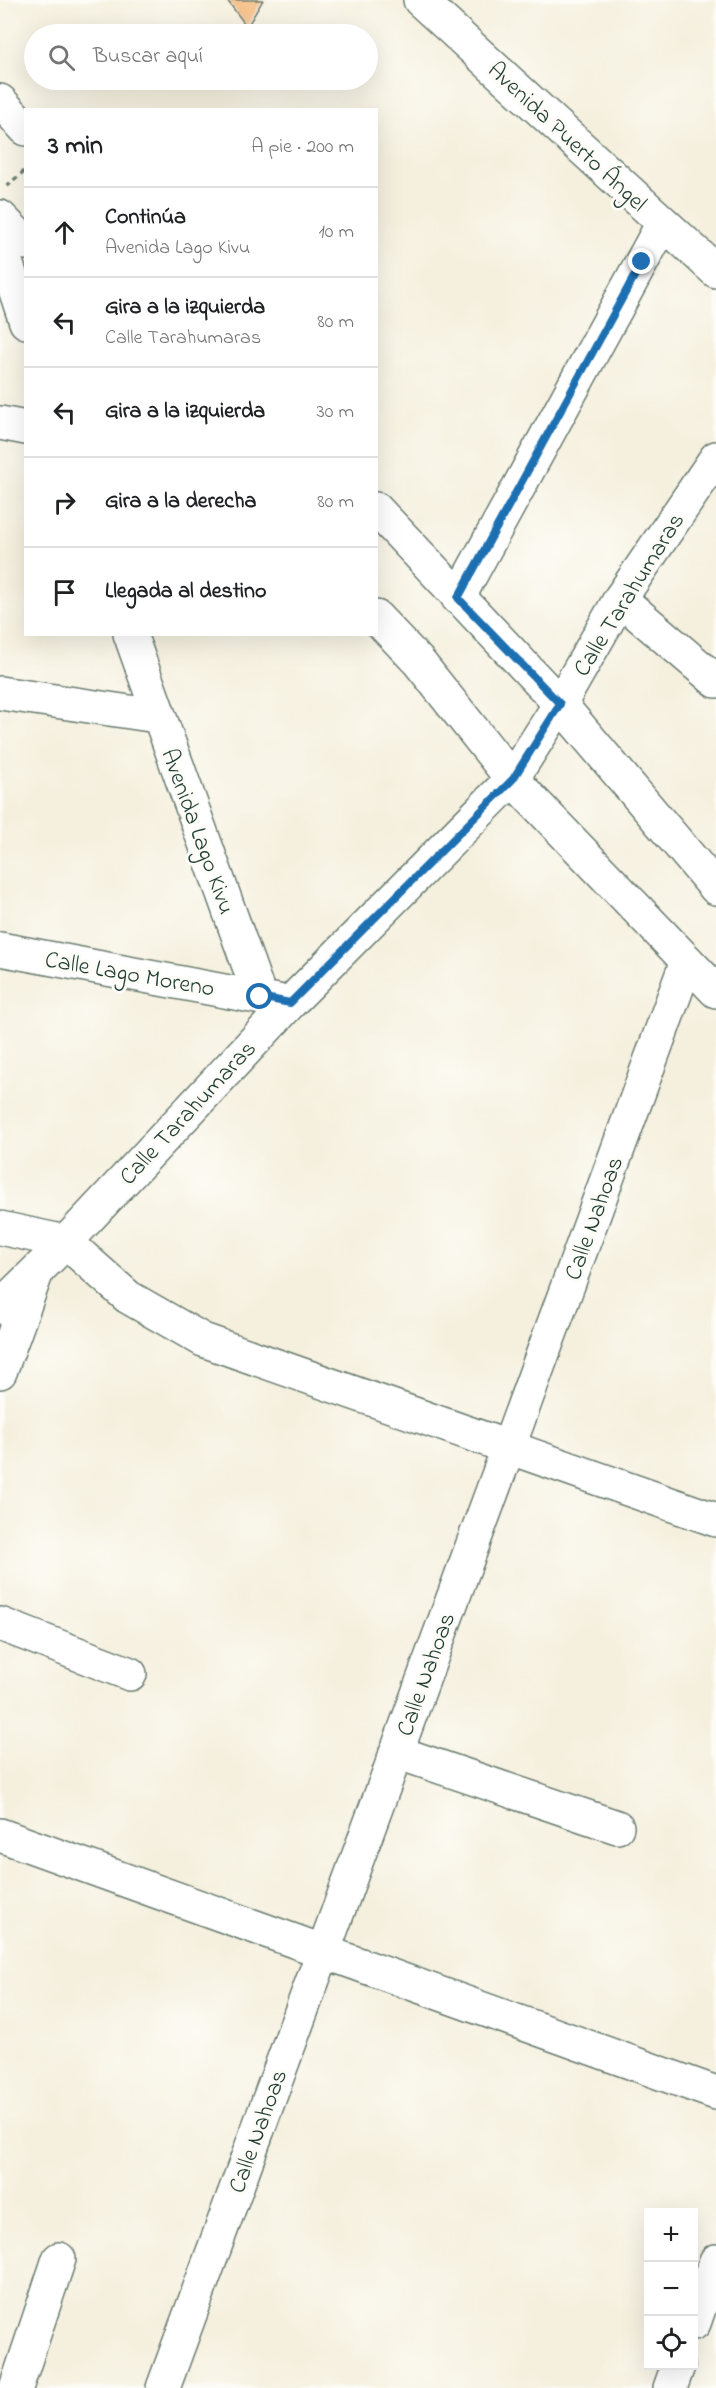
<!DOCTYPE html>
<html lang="es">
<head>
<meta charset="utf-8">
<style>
	:root { --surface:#fff; --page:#f2f2f2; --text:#202124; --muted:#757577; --line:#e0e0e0 }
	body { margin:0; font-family:"Indie Flower",sans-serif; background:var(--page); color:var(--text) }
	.controls { position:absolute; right:18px; bottom:18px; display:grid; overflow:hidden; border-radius:0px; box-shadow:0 6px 24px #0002 }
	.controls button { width:54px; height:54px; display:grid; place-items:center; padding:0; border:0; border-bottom:2px solid var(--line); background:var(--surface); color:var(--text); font:30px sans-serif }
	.stop { position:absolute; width:18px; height:18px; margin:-14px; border:4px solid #1f6fb2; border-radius:50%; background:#fff }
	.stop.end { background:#1f6fb2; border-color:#fff; box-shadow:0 2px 6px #0008 }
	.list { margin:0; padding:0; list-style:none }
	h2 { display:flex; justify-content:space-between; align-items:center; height:78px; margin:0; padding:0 24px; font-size:26px }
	h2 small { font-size:20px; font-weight:400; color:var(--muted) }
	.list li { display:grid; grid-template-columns:39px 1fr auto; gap:18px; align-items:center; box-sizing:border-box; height:90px; padding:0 24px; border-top:2px solid var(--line) }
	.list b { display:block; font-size:22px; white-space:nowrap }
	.list p { margin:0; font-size:20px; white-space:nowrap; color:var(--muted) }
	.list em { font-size:20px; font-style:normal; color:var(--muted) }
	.icon { flex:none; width:33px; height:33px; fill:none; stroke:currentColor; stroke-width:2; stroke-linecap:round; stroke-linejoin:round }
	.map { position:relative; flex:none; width:716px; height:2388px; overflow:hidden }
	.search { position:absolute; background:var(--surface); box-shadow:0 6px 24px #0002; left:24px; top:24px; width:354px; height:66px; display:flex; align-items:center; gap:15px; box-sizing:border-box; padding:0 21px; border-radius:33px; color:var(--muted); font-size:22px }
	.panel { position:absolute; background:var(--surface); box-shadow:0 6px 24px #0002; left:24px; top:108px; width:354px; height:528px; border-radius:0px }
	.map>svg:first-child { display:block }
</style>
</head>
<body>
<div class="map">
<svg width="716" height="2388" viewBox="0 0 716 2388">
	<rect width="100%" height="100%" fill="#fdfcf7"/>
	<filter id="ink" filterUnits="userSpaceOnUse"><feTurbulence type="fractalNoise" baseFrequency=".0167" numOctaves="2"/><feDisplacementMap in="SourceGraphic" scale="12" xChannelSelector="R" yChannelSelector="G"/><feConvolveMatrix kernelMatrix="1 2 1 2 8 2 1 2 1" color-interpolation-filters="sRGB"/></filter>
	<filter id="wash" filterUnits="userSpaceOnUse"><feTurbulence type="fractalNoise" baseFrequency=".008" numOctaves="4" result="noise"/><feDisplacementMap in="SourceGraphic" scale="24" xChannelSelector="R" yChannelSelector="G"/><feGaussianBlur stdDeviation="1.35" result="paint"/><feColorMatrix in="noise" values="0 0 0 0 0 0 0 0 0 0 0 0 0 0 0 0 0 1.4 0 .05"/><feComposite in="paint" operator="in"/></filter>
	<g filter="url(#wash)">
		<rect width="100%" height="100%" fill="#f5f0de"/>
		<g id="blocks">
			<path fill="#f3b574" d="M227 0H263L247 27Z"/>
		</g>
	</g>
	<g filter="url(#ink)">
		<use href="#blocks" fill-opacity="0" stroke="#6a7c70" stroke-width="1.5"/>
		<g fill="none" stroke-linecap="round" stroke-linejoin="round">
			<g stroke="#6a7c70" stroke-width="36">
				<g id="street">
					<path d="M420 0 716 271"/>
					<path d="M0 244 26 322"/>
					<path d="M0 423 26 428"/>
					<path d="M458 598 663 223"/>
					<path d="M620 599 716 681"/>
					<path d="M130 634 260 997"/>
					<path d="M0 693 157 716"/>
					<path d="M560 704 620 599 716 458"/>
					<path d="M0 949 278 1001"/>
					<path d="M0 1228 66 1242 128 1297 203 1340 716 1520"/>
					<path d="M0 1372 36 1274"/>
					<path d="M0 1624 130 1674"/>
					<path d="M396 1752 617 1827"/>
					<path d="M0 1835 716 2093"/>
					<path d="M694 2323 716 2261"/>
					<path d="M16 2388 59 2259"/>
					<path d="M163 2388 687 961"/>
					<path d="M670 2388 678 2366"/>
				</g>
			</g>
			<g stroke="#6a7c70" stroke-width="36">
				<path id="secondary" d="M0 1307 66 1242 290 1003 512 779 560 704"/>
			</g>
			<g stroke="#6a7c70" stroke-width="36">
				<g id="primary">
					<path d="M0 101 26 129"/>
					<path d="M0 217 26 243"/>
					<path d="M376 509 560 704 716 888"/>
					<path d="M376 617 418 661 512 779 716 991"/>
				</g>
			</g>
			<path stroke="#6a7c70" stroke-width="4" stroke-dasharray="4.5 4.5" stroke-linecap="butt" d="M7 186 26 170"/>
			<use href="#street" stroke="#fff" stroke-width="33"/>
			<use href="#secondary" stroke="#fff" stroke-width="33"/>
			<use href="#primary" stroke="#fff" stroke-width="33"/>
		</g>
	</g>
	<g fill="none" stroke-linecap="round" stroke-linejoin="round" filter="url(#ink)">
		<path stroke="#1f6fb2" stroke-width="8" d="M260 997 290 1003 513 779 560 704 458 598 642 262"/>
	</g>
	<g text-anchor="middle" stroke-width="6" stroke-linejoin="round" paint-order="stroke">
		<g font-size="24" fill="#1f3d34" stroke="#fdfcf7">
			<text transform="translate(568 136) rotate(43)" y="8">Avenida Puerto Ángel</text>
			<text transform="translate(628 594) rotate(-58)" y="8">Calle Tarahumaras</text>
			<text transform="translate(199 831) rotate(70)" y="8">Avenida Lago Kivu</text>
			<text transform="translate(130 973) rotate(10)" y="8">Calle Lago Moreno</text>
			<text transform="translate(187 1112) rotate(-47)" y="8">Calle Tarahumaras</text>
			<text transform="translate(593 1218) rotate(-70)" y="8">Calle Nahoas</text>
			<text transform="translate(425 1674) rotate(-70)" y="8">Calle Nahoas</text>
			<text transform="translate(257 2131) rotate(-70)" y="8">Calle Nahoas</text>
		</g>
	</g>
</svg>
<div class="controls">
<button>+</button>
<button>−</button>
<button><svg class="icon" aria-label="locate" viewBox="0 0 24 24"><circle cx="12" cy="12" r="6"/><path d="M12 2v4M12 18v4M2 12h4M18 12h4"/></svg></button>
</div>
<div class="stop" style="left:260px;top:997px"></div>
<div class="stop end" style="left:642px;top:262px"></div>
<div class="search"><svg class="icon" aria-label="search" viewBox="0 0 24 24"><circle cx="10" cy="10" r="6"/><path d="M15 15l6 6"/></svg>Buscar aquí</div>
<section class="panel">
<h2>3 min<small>A pie · 200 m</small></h2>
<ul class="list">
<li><svg class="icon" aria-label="ahead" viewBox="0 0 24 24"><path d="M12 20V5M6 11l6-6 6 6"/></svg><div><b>Continúa</b><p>Avenida Lago Kivu</p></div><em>10 m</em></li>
<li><svg class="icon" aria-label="left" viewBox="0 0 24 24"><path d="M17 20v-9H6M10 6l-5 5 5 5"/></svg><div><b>Gira a la izquierda</b><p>Calle Tarahumaras</p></div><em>80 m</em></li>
<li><svg class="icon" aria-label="left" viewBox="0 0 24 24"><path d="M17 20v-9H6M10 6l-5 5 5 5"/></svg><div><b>Gira a la izquierda</b></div><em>30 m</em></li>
<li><svg class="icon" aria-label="right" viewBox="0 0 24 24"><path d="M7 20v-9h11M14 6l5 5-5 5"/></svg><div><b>Gira a la derecha</b></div><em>80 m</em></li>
<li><svg class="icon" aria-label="arrive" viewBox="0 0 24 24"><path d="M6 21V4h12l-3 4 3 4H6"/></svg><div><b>Llegada al destino</b></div></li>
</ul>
</section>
</div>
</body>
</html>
